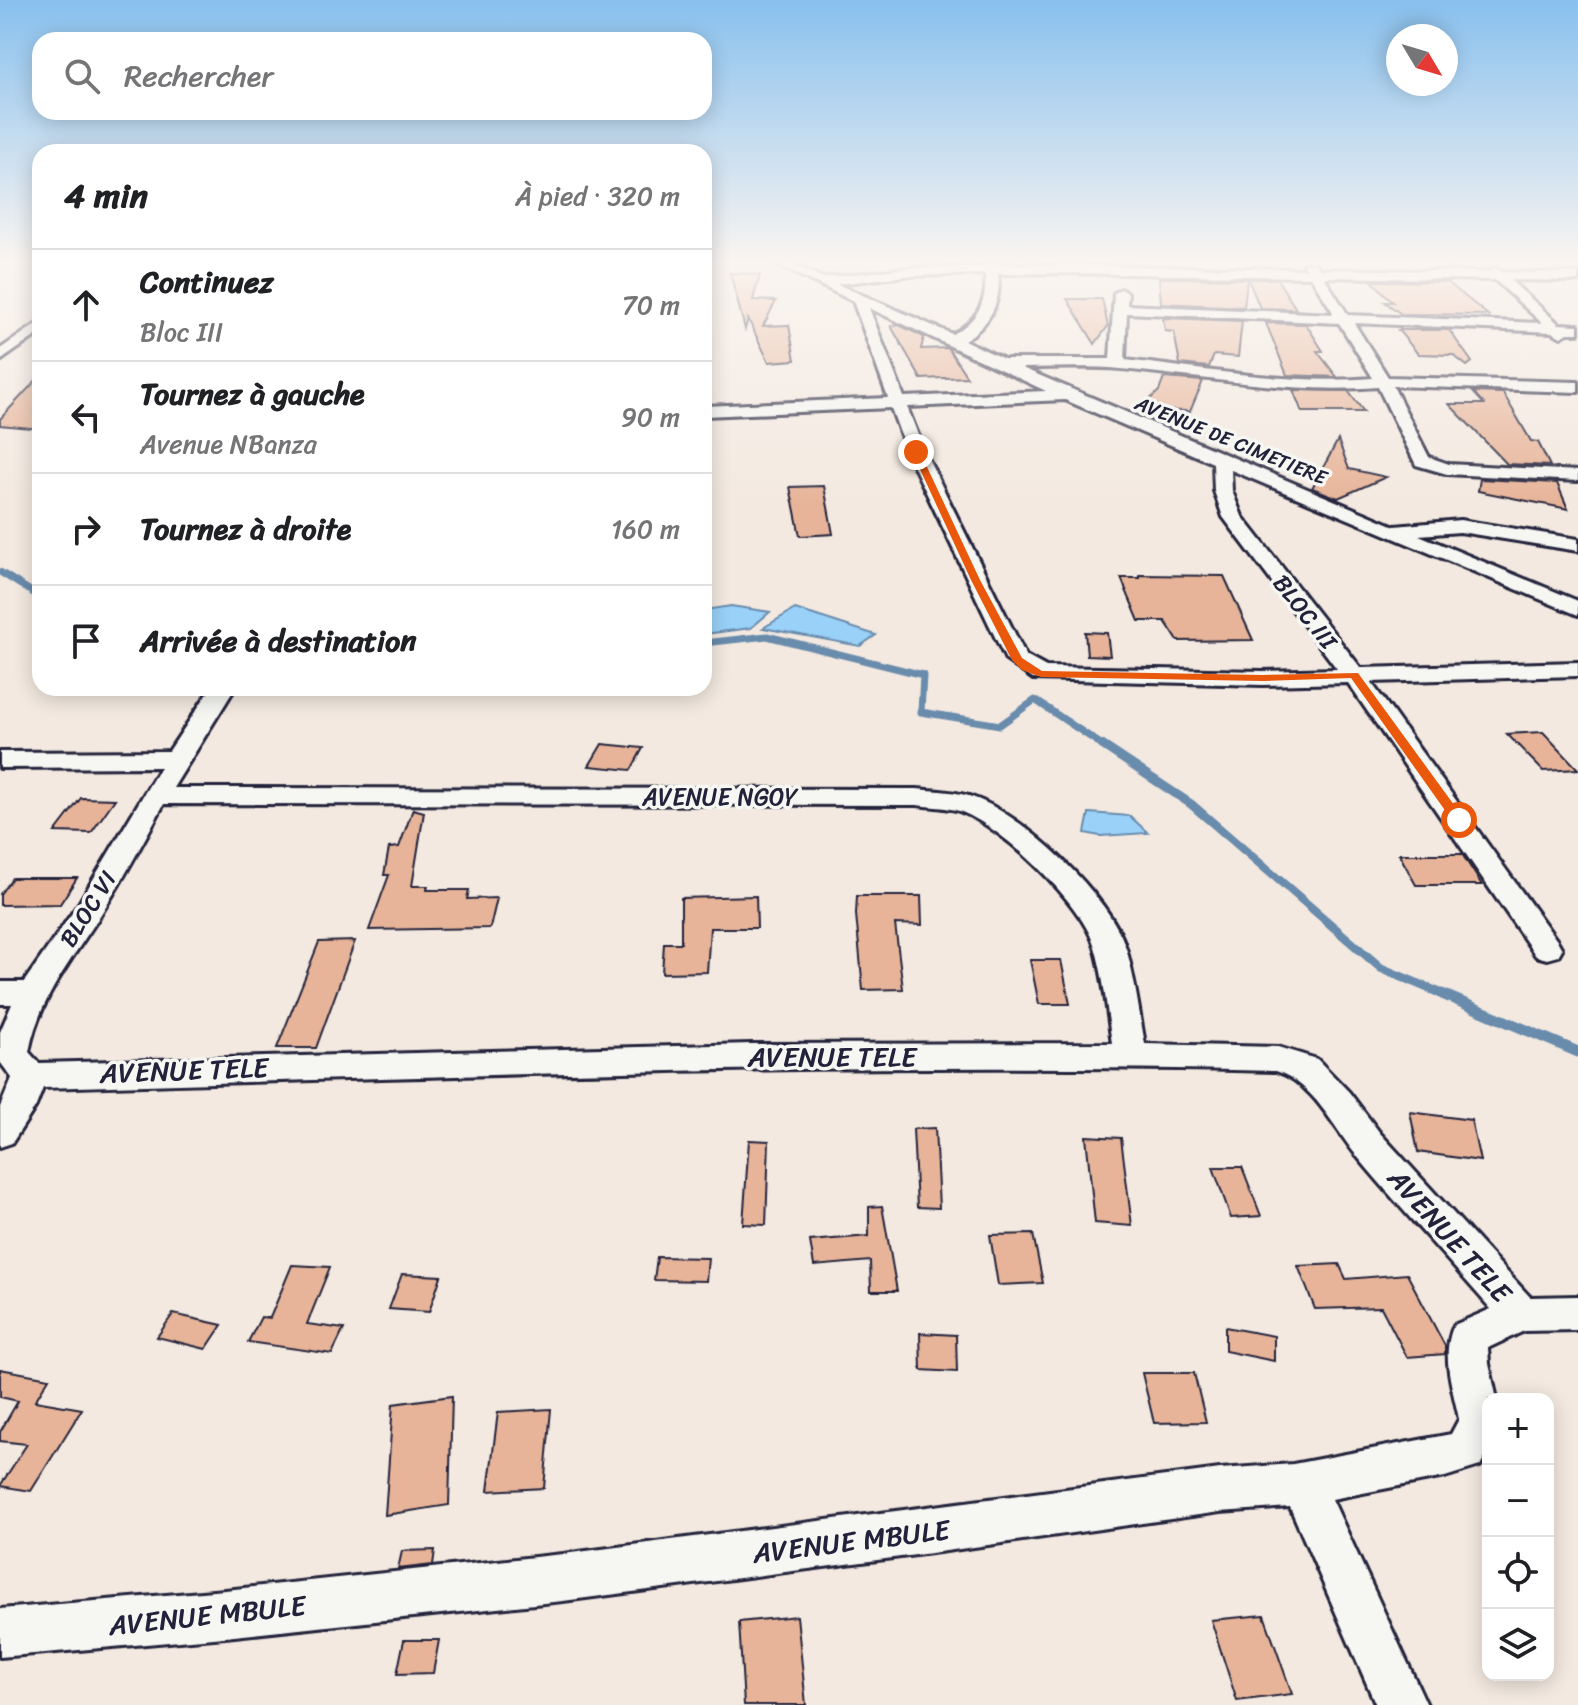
<!DOCTYPE html>
<html lang="fr">
<head>
<meta charset="utf-8">
<style>
	:root { --surface:#fff; --page:#f2f2f2; --text:#202124; --muted:#757577; --line:#e0e0e0 }
	body { margin:0; font-family:Sriracha,sans-serif; background:var(--page); color:var(--text) }
	.controls { position:absolute; right:24px; bottom:24px; display:grid; overflow:hidden; border-radius:16px; box-shadow:0 4px 20px #0003 }
	.controls button { width:72px; height:72px; display:grid; place-items:center; padding:0; border:0; border-bottom:2px solid var(--line); background:var(--surface); color:var(--text); font:40px sans-serif }
	.compass { position:absolute; left:1386px; top:24px; width:72px; height:72px; border-radius:50%; background:var(--surface); box-shadow:0 4px 20px #0003; rotate:128deg }
	.stop { position:absolute; width:24px; height:24px; margin:-18px; border:6px solid #ea580c; border-radius:50%; background:#fff }
	.stop.end { background:#ea580c; border-color:#fff; box-shadow:0 2px 8px #0008 }
	.list { margin:0; padding:0; list-style:none }
	h2 { display:flex; justify-content:space-between; align-items:center; height:104px; margin:0; padding:0 32px; font-size:34px }
	h2 small { font-size:26px; font-weight:400; color:var(--muted) }
	.list li { display:grid; grid-template-columns:52px 1fr auto; gap:24px; align-items:center; box-sizing:border-box; height:112px; padding:0 32px; border-top:2px solid var(--line) }
	.list b { display:block; font-size:30px; white-space:nowrap }
	.list p { margin:0; font-size:26px; white-space:nowrap; color:var(--muted) }
	.list em { font-size:26px; font-style:normal; color:var(--muted) }
	.icon { flex:none; width:44px; height:44px; fill:none; stroke:currentColor; stroke-width:2; stroke-linecap:round; stroke-linejoin:round }
	.map { position:relative; flex:none; width:1578px; height:1705px; overflow:hidden }
	.search { position:absolute; background:var(--surface); box-shadow:0 4px 20px #0003; left:32px; top:32px; width:680px; height:88px; display:flex; align-items:center; gap:20px; box-sizing:border-box; padding:0 28px; border-radius:24px; color:var(--muted); font-size:30px }
	.panel { position:absolute; background:var(--surface); box-shadow:0 4px 20px #0003; left:32px; top:144px; width:680px; height:552px; border-radius:24px }
	.map>svg:first-child { display:block }
</style>
</head>
<body>
<div class="map">
<svg width="1578" height="1705" viewBox="0 0 1578 1705">
	<rect width="100%" height="100%" fill="#f3e9e0"/>
	<filter id="ink" filterUnits="userSpaceOnUse"><feTurbulence type="fractalNoise" baseFrequency=".0125" numOctaves="2"/><feDisplacementMap in="SourceGraphic" scale="16" xChannelSelector="R" yChannelSelector="G"/><feConvolveMatrix kernelMatrix="1 2 1 2 8 2 1 2 1" color-interpolation-filters="sRGB"/></filter>
	<g filter="url(#ink)">
		<g fill="#99d1f8" stroke="#698bac" stroke-width="2">
			<path d="M731 606 770 612 751 628 704 634V610Z"/>
			<path d="M795 609 876 635 860 646 763 628Z"/>
			<path d="M1089 813 1130 816 1148 833 1100 836 1085 833Z"/>
		</g>
		<g fill="none" stroke-linecap="round" stroke-linejoin="round">
			<g stroke="#698bac" stroke-width="7">
				<path d="M0 572 40 597"/>
				<path d="M704 643 767 636 923 675 921 712 1000 725 1035 700 1105 747"/>
			</g>
			<path stroke="#698bac" stroke-width="9" d="M1102 745 1191 804 1381 968 1447 996"/>
			<path stroke="#698bac" stroke-width="11" d="M1442 994 1578 1052"/>
		</g>
		<g fill="#e7b499" stroke="#22223b" stroke-width="2">
			<path d="M730 273 760 275 753 300 776 301 763 326 789 325 795 360 769 362 748 319 745 329Z"/>
			<path d="M1159 278 1247 279 1244 307 1161 303Z"/>
			<path d="M1248 279H1277L1296 309 1260 308Z"/>
			<path d="M1372 281 1447 282 1488 315 1401 314 1385 302H1393Z"/>
			<path d="M1067 299H1102L1108 326 1095 344Z"/>
			<path d="M1163 318 1242 321 1238 357 1214 355 1209 367 1180 364 1174 332 1165 331Z"/>
			<path d="M1266 323 1306 324 1323 351H1317L1337 377 1287 375Z"/>
			<path d="M899 325 924 337 921 349 948 348 967 377 921 379 891 326Z"/>
			<path d="M1398 330H1449L1472 362 1467 366 1453 355 1418 354Z"/>
			<path d="M40 376V429L0 425V419Z"/>
			<path d="M1164 378 1203 381 1189 414 1188 411 1138 410 1159 391Z"/>
			<path d="M1293 390 1348 391 1364 412H1302Z"/>
			<path d="M1473 392 1503 393 1531 441 1538 442 1550 466 1507 464 1449 404H1484Z"/>
			<path d="M1338 440 1349 469 1386 477 1338 498 1312 488Z"/>
			<path d="M1480 479 1557 483 1568 509 1478 491Z"/>
			<path d="M824 486 833 534 800 536 790 487Z"/>
			<path d="M1139 575 1224 576 1253 640 1178 641 1165 621H1139L1121 578H1140Z"/>
			<path d="M1085 632 1107 633 1110 656 1087 655Z"/>
			<path d="M1543 732 1578 769 1543 771 1507 734Z"/>
			<path d="M602 744 643 748 631 770 589 766Z"/>
			<path d="M81 798 115 799 91 833 55 832Z"/>
			<path d="M413 809 424 812 412 886H428L427 890H469L467 899 497 898 490 928 369 930 389 875H384L389 848 399 847Z"/>
			<path d="M1399 854H1462L1482 885H1416Z"/>
			<path d="M12 878H77L60 904 0 905V894Z"/>
			<path d="M756 896 757 928H710L707 972 662 973 664 943H681V898Z"/>
			<path d="M857 896H921L922 925 895 924 903 989 863 990 856 914Z"/>
			<path d="M355 941 316 1048H277L319 942Z"/>
			<path d="M1030 960H1061L1070 1004H1039Z"/>
			<path d="M1410 1112 1471 1120 1480 1161 1418 1152Z"/>
			<path d="M935 1128 939 1208 917 1207 913 1129Z"/>
			<path d="M1086 1136 1121 1138 1132 1226 1095 1223Z"/>
			<path d="M749 1140 769 1141 766 1225 743 1224Z"/>
			<path d="M1213 1167H1242L1261 1216 1231 1218Z"/>
			<path d="M882 1206 897 1291H871L870 1261 814 1266 810 1241 869 1236V1207Z"/>
			<path d="M1033 1234 1043 1283 998 1285 990 1235Z"/>
			<path d="M657 1257 708 1258 706 1281 654 1280Z"/>
			<path d="M1339 1264 1346 1279 1407 1274 1445 1346V1354L1407 1357 1381 1307 1315 1309 1298 1266Z"/>
			<path d="M292 1265 330 1267 307 1324 344 1329 332 1354 248 1342 261 1317 270 1318Z"/>
			<path d="M402 1274 441 1276 429 1312 389 1309Z"/>
			<path d="M173 1314 222 1325 206 1349 157 1337Z"/>
			<path d="M1225 1327 1274 1336V1361L1225 1351Z"/>
			<path d="M920 1333 956 1335 957 1372 921 1370Z"/>
			<path d="M0 1369 49 1378 35 1401 82 1409 31 1491 0 1486 27 1444 0 1441V1432L18 1401 0 1397Z"/>
			<path d="M1142 1373H1194L1206 1422 1154 1423Z"/>
			<path d="M452 1396 449 1505 385 1515 393 1404Z"/>
			<path d="M551 1409 544 1488 488 1491 498 1412Z"/>
			<path d="M435 1550 433 1565 398 1569 402 1551Z"/>
			<path d="M1264 1615 1292 1694 1237 1701 1211 1620Z"/>
			<path d="M797 1616 806 1705H744L739 1622Z"/>
			<path d="M404 1640H439L433 1673 397 1674Z"/>
		</g>
		<g fill="none" stroke-linecap="round" stroke-linejoin="round">
			<g stroke="#22223b" stroke-width="6">
				<g id="street">
					<path d="M776 264H793L823 278 905 268 983 267V264L1306 269 1304 264H1316L1319 269 1488 272 1494 268 1502 272 1578 273V281L1510 280 1559 324 1578 325V333H1568L1561 337 1552 332 1354 323 1388 377 1578 382V392L1393 386 1429 457 1449 464 1578 471V481L1447 474 1416 465 1378 387C1292 394 1206 377 1121 369 1088 366 1055 368 1022 368L1395 526 1460 520 1578 539V551L1460 532 1419 535 1578 601V615L1231 470 1232 491 1242 516 1361 668 1578 662V676L1371 682 1558 942 1562 949 1558 956 1547 959 1536 956 1348 683 1263 685 1033 679 1006 660 907 452 891 408 704 416V406L888 398 853 301ZM1061 273 1311 277 1334 314 1127 305 1128 293 1121 289 1114 293 1110 359H1004L964 340C989 326 1002 302 998 274ZM985 274C988 302 976 322 952 334L837 284 905 276ZM1324 277 1495 280 1542 323 1348 315ZM869 308 1046 391 904 397ZM1127 313 1339 323 1373 378C1291 385 1206 369 1125 360ZM1065 400 1213 463 1214 491 1223 517 1337 669 1263 671 1046 667 1026 656 925 452 907 407Z"/>
					<path d="M40 322V333L0 361V349Z"/>
					<path d="M211 688H235L173 788 917 789C935 791 955 791 972 797 1022 813 1111 897 1126 948 1135 979 1139 1012 1145 1044L1278 1047 1317 1059 1349 1092 1380 1133 1530 1297 1578 1296V1330L1524 1331 1488 1348 1489 1364 1497 1399H1488V1451L1480 1466 1445 1477 1332 1499 1427 1705H1376L1290 1507 1220 1512 939 1552 563 1601 225 1637 0 1657V1609L225 1590 563 1554 1220 1469 1293 1464 1451 1434 1459 1419C1453 1389 1440 1355 1454 1325L1491 1309C1446 1257 1399 1207 1356 1155 1332 1125 1314 1084 1276 1071 865 1061 454 1076 43 1088L36 1106 12 1143 0 1147V1107L12 1078 0 1062V1032L12 1004H0V982H24L79 903 160 767 0 768V752L169 751ZM164 804 917 805C930 807 947 807 959 811 1002 826 1082 903 1095 947 1104 977 1107 1012 1112 1043L751 1044 39 1063 29 1052C39 996 77 954 106 906 127 873 145 838 164 804Z"/>
				</g>
			</g>
			<use href="#street" fill="#f6f6f2" fill-rule="evenodd"/>
		</g>
	</g>
	<linearGradient id="sky" x2="0" y2="1"><stop stop-color="#88c0ee"/><stop offset="0.52" stop-color="#faf5f1"/><stop offset="1" stop-color="#faf5f1" stop-opacity="0"/></linearGradient>
	<rect width="1578" height="503" fill="url(#sky)"/>
	<path fill="#ea580c" d="M916 449 920 452 980 580 1022 658 1042 671 1263 675 1358 673 1465 820 1454 823 1351 678 1263 681 1041 677 1022 670 1012 660 971 580 912 452Z"/>
	<g text-anchor="middle" stroke-width="7" stroke-linejoin="round" paint-order="stroke">
		<g font-size="20" fill="#22223b" stroke="#f6f6f2">
			<text transform="translate(1231 440) rotate(22)" y="7">AVENUE DE CIMETIERE</text>
		</g>
		<g font-size="24" fill="#22223b" stroke="#f6f6f2">
			<text transform="translate(1305 612) rotate(52)" y="8">BLOC III</text>
			<text x="720" y="805">AVENUE NGOY</text>
			<text transform="translate(88 909) rotate(-58)" y="8">BLOC VI</text>
		</g>
		<g font-size="28" fill="#22223b" stroke="#f6f6f2">
			<text x="832" y="1066">AVENUE TELE</text>
			<text transform="translate(184 1070) rotate(-2)" y="10">AVENUE TELE</text>
			<text transform="translate(1450 1235) rotate(48)" y="10">AVENUE TELE</text>
			<text transform="translate(851 1541) rotate(-7)" y="10">AVENUE MBULE</text>
			<text transform="translate(207 1615) rotate(-6)" y="10">AVENUE MBULE</text>
		</g>
	</g>
</svg>
<div class="controls">
<button>+</button>
<button>−</button>
<button><svg class="icon" aria-label="locate" viewBox="0 0 24 24"><circle cx="12" cy="12" r="6"/><path d="M12 2v4M12 18v4M2 12h4M18 12h4"/></svg></button>
<button><svg class="icon" aria-label="layers" viewBox="0 0 24 24"><path d="M12 4l9 5-9 5-9-5zM3 14l9 5 9-5"/></svg></button>
</div>
<svg class="compass" viewBox="-18 -18 36 36"><path d="M0-13l5 13h-10z" fill="#e53935"/><path d="M0 13l5-13h-10z" fill="#757577"/></svg>
<div class="stop" style="left:1459px;top:820px"></div>
<div class="stop end" style="left:916px;top:452px"></div>
<div class="search"><svg class="icon" aria-label="search" viewBox="0 0 24 24"><circle cx="10" cy="10" r="6"/><path d="M15 15l6 6"/></svg>Rechercher</div>
<section class="panel">
<h2>4 min<small>À pied · 320 m</small></h2>
<ul class="list">
<li><svg class="icon" aria-label="ahead" viewBox="0 0 24 24"><path d="M12 20V5M6 11l6-6 6 6"/></svg><div><b>Continuez</b><p>Bloc III</p></div><em>70 m</em></li>
<li><svg class="icon" aria-label="left" viewBox="0 0 24 24"><path d="M17 20v-9H6M10 6l-5 5 5 5"/></svg><div><b>Tournez à gauche</b><p>Avenue NBanza</p></div><em>90 m</em></li>
<li><svg class="icon" aria-label="right" viewBox="0 0 24 24"><path d="M7 20v-9h11M14 6l5 5-5 5"/></svg><div><b>Tournez à droite</b></div><em>160 m</em></li>
<li><svg class="icon" aria-label="arrive" viewBox="0 0 24 24"><path d="M6 21V4h12l-3 4 3 4H6"/></svg><div><b>Arrivée à destination</b></div></li>
</ul>
</section>
</div>
</body>
</html>
